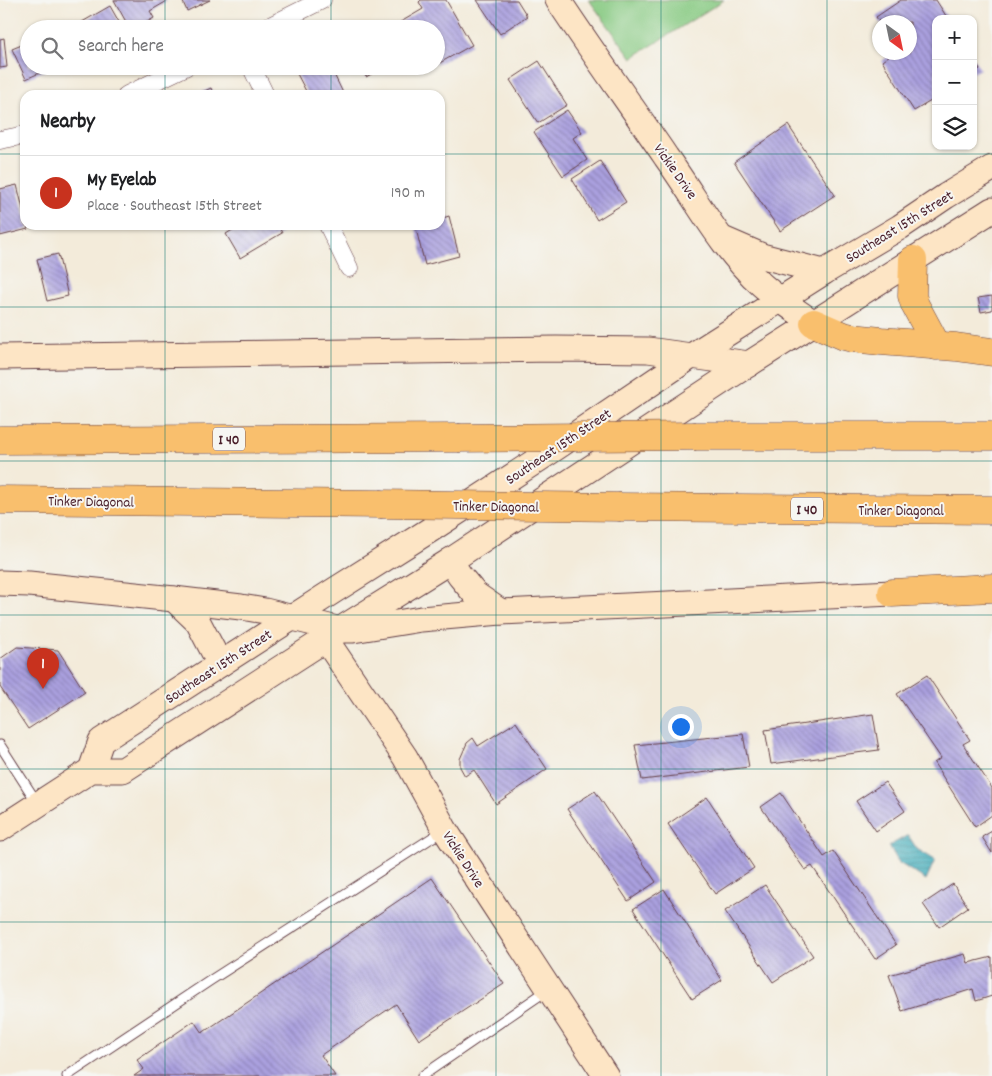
<!DOCTYPE html>
<html lang="en">
<head>
<meta charset="utf-8">
<style>
	:root { --surface:#fff; --page:#f2f2f2; --text:#202124; --muted:#757577; --line:#e0e0e0; --accent:#c8321e }
	body { margin:0; font-family:Dekko,sans-serif; background:var(--page); color:var(--text) }
	.controls { position:absolute; right:15px; top:15px; display:grid; overflow:hidden; border-radius:10px; box-shadow:0 1px 4px #0004 }
	.controls button { width:45px; height:45px; display:grid; place-items:center; padding:0; border:0; border-bottom:1px solid var(--line); background:var(--surface); color:var(--text); font:25px sans-serif }
	.compass { position:absolute; left:872px; top:15px; width:45px; height:45px; border-radius:50%; background:var(--surface); box-shadow:0 1px 4px #0004; rotate:147deg }
	.you { position:absolute; left:680px; top:726px; width:18px; height:18px; margin:-12px; border:4px solid #fff; border-radius:50%; background:#1a73e8; box-shadow:0 0 0 8px #1a73e833 }
	.badge { display:grid; place-items:center; width:32px; height:32px; border-radius:50%; background:var(--accent); color:#fff; font-size:16px; font-weight:700 }
	.pin { position:absolute; translate:-50% -41px; filter:drop-shadow(0 1px 2px #0008) }
	.pin::after { content:''; position:absolute; top:26px; width:18px; height:15px; background:inherit; clip-path:polygon(0 0,100% 0,50% 100%) }
	.list { margin:0; padding:0; list-style:none }
	h2 { display:flex; justify-content:space-between; align-items:center; height:65px; margin:0; padding:0 20px; font-size:21px }
	h2 small { font-size:16px; font-weight:400; color:var(--muted) }
	.list li { display:grid; grid-template-columns:32px 1fr auto; gap:15px; align-items:center; box-sizing:border-box; height:75px; padding:0 20px; border-top:1px solid var(--line) }
	.list b { display:block; font-size:19px; white-space:nowrap }
	.list p { margin:0; font-size:16px; white-space:nowrap; color:var(--muted) }
	.list em { font-size:16px; font-style:normal; color:var(--muted) }
	.icon { flex:none; width:28px; height:28px; fill:none; stroke:currentColor; stroke-width:2; stroke-linecap:round; stroke-linejoin:round }
	.map { position:relative; flex:none; width:992px; height:1076px; overflow:hidden }
	.search { position:absolute; background:var(--surface); box-shadow:0 1px 4px #0004; left:20px; top:20px; width:425px; height:55px; display:flex; align-items:center; gap:12px; box-sizing:border-box; padding:0 18px; border-radius:28px; color:var(--muted); font-size:19px }
	.panel { position:absolute; background:var(--surface); box-shadow:0 1px 4px #0004; left:20px; top:90px; width:425px; height:140px; border-radius:15px }
	.map>svg:first-child { display:block }
</style>
</head>
<body>
<div class="map">
<svg width="992" height="1076" viewBox="0 0 992 1076">
	<defs>
		<pattern id="water-rules" width="6" height="5" patternUnits="userSpaceOnUse" patternTransform="scale(1.25)"><rect width="6" height="5" fill="#3baab9"/><path d="M0 2.5h6" fill="none" stroke="#348a97"/></pattern>
		<pattern id="building-back-hatch" width="6" height="6" patternUnits="userSpaceOnUse" patternTransform="scale(1.25)"><rect width="6" height="6" fill="#aaa0df"/><path d="M-1 5l2 2M0 0l6 6M5-1l2 2" fill="none" stroke="#8c82b5"/></pattern>
	</defs>
	<rect width="100%" height="100%" fill="#f6f6f2"/>
	<filter id="ink" filterUnits="userSpaceOnUse"><feTurbulence type="fractalNoise" baseFrequency=".02" numOctaves="2"/><feDisplacementMap in="SourceGraphic" scale="10" xChannelSelector="R" yChannelSelector="G"/><feConvolveMatrix kernelMatrix="1 2 1 2 8 2 1 2 1" color-interpolation-filters="sRGB"/></filter>
	<filter id="wash" filterUnits="userSpaceOnUse"><feTurbulence type="fractalNoise" baseFrequency=".0096" numOctaves="4" result="noise"/><feDisplacementMap in="SourceGraphic" scale="20" xChannelSelector="R" yChannelSelector="G"/><feGaussianBlur stdDeviation="1.12" result="paint"/><feColorMatrix in="noise" values="0 0 0 0 0 0 0 0 0 0 0 0 0 0 0 0 0 1.4 0 .05"/><feComposite in="paint" operator="in"/></filter>
	<g filter="url(#wash)">
		<rect width="100%" height="100%" fill="#f3ebda"/>
		<path fill="#88ca83" stroke="#697457" d="M589 0H724L632 58Z"/>
		<path fill="url(#water-rules)" stroke="#426472" d="M908 835 917 849 935 860 926 880 899 863 889 846Z"/>
		<g id="blocks">
			<g fill="url(#building-back-hatch)">
				<path d="M114 0H169L150 11 154 18 135 29H130Z"/>
				<path d="M182 0H210L187 11Z"/>
				<path d="M421 0H446L472 45 436 65V29H403L399 23 423 9 419 2Z"/>
				<path d="M477 0H517L527 16 500 34Z"/>
				<path d="M901 0H936L948 19H936V98L914 111 882 61 894 52H910V22L880 23 876 17Z"/>
				<path d="M110 6 123 29H70Z"/>
				<path d="M4 38 7 67 0 68V39Z"/>
				<path d="M29 42V66H55L26 79 12 49Z"/>
				<path d="M973 58 980 69 973 73Z"/>
				<path d="M539 61 567 105 538 123 510 80Z"/>
				<path d="M303 66H330L344 95H308L295 70Z"/>
				<path d="M360 66H386L366 77Z"/>
				<path d="M211 88 214 95H196Z"/>
				<path d="M567 110 582 132 573 138 587 160 563 176 534 132Z"/>
				<path d="M788 125 835 195 780 231 734 162Z"/>
				<path d="M600 161 626 202 597 220 572 179Z"/>
				<path d="M17 185 25 217V225H27L28 229 0 236V189Z"/>
				<path d="M449 216 459 256 425 265 415 225H440V219Z"/>
				<path d="M239 225H278L282 233 240 258 226 234 239 226Z"/>
				<path d="M58 254 68 296 47 301 37 259Z"/>
				<path d="M992 296V310L981 312 978 298Z"/>
				<path d="M17 647 58 650 85 692 28 729 0 687V659Z"/>
				<path d="M927 675 970 740 963 744 992 788V815L975 827 934 763 941 758 897 694Z"/>
				<path d="M873 714 879 750 771 764 765 730Z"/>
				<path d="M516 722 547 769 496 804 474 770 465 776 460 767V759L467 743 473 738 478 746Z"/>
				<path d="M743 734 749 767 642 780 635 745Z"/>
				<path d="M885 782 905 811 876 831 856 801Z"/>
				<path d="M595 791 656 882 628 901 567 809Z"/>
				<path d="M781 793 824 857 833 851 896 945 875 959 812 866 805 870 761 807Z"/>
				<path d="M707 797 754 868 715 894 668 824Z"/>
				<path d="M992 831V853L982 837Z"/>
				<path d="M432 878 504 984 419 1040 396 1004 321 1055 335 1076H134L144 1069 137 1060 194 1021 202 1033Z"/>
				<path d="M953 884 968 907 939 927 923 904Z"/>
				<path d="M765 885 813 956 773 982 725 911Z"/>
				<path d="M664 889 722 980 692 999 633 909Z"/>
				<path d="M965 954 968 963 992 957V996L976 1001 973 989 902 1011 889 975Z"/>
			</g>
		</g>
	</g>
	<g filter="url(#ink)">
		<use href="#blocks" fill-opacity="0" stroke="#633e45" stroke-width="1"/>
		<g fill="none" stroke-linecap="round" stroke-linejoin="round">
			<g stroke="#633e45" stroke-width="11">
				<g id="lane">
					<path d="M0 745 38 804"/>
					<path d="M67 1076 211 980 444 830"/>
					<path d="M422 1076 549 989"/>
				</g>
			</g>
			<g stroke="#633e45" stroke-width="19">
				<g id="street">
					<path d="M264 29 322 0"/>
					<path d="M251 66 265 95"/>
					<path d="M127 95 187 66"/>
					<path d="M0 140 25 135"/>
					<path d="M328 225 349 268"/>
				</g>
			</g>
			<g stroke="#633e45" stroke-width="27">
				<g id="secondary">
					<path d="M558 0C593 53 630 104 666 157 697 200 722 249 762 285 778 299 796 311 814 323"/>
					<path d="M725 240 762 256 824 272"/>
					<path d="M0 357 556 349 648 350 749 364"/>
					<path d="M450 561 460 576 475 594 501 612"/>
					<path d="M0 583 29 584 174 599 241 607 265 611 341 630H353L421 619 501 612 892 593"/>
					<path d="M174 599 198 622 220 664"/>
					<path d="M326 640 405 757 445 830 606 1076"/>
					<path d="M91 770 101 741 335 590 430 530 548 453 693 355 824 272 900 227 946 196 992 168"/>
					<path d="M0 829 91 770H123L349 624 450 561 733 374 992 210"/>
				</g>
			</g>
			<g stroke="#633e45" stroke-width="29">
				<g id="highway">
					<path d="M913 260 912 296 915 305 937 346"/>
					<path d="M814 323 844 336 852 338 881 341 956 347 992 352"/>
					<path d="M696 436H992"/>
					<path d="M0 440 458 438"/>
					<path d="M0 500 380 504"/>
					<path d="M621 507 992 510"/>
					<path d="M892 593 992 588"/>
				</g>
			</g>
			<use href="#lane" stroke="#fff" stroke-width="9"/>
			<use href="#street" stroke="#fff" stroke-width="18"/>
			<use href="#secondary" stroke="#fde5c5" stroke-width="25"/>
			<use href="#highway" stroke="#f9bf6d" stroke-width="28"/>
			<g stroke="#633e45" stroke-width="29" stroke-linecap="butt">
				<g id="highway-bridge">
					<path d="M458 438 696 436"/>
					<path d="M380 504 621 507"/>
				</g>
			</g>
			<use href="#highway-bridge" stroke="#f9bf6d" stroke-width="28"/>
		</g>
	</g>
	<path fill="none" stroke="#0f766e" stroke-width="1" stroke-opacity="0.55" d="M165 0V29M331 0V29M496 0V1076M661 0V1076M827 0V1076M165 66V95M331 66V95M0 154H25M440 154H992M165 225V1076M331 225V1076M0 307H992M0 461H992M0 615H992M0 769H992M0 922H992"/>
	<g text-anchor="middle" stroke-width="4" stroke-linejoin="round" paint-order="stroke">
		<g fill="#f6f6f2" stroke="#7e6067" stroke-width="1">
			<rect x="213" y="427.5" width="32" height="23" rx="4"/>
			<rect x="791" y="497.5" width="32" height="23" rx="4"/>
		</g>
		<g font-size="14" font-weight="bold" fill="#4a1f2b">
			<text x="229" y="444">I 40</text>
			<text x="807" y="514">I 40</text>
		</g>
		<g font-size="15" fill="#4a1f2b" stroke="#f6f6f2">
			<text transform="translate(676 171) rotate(55)" y="5">Vickie Drive</text>
			<text transform="translate(899 226) rotate(-32)" y="5">Southeast 15th Street</text>
			<text transform="translate(558 446) rotate(-34)" y="5">Southeast 15th Street</text>
			<text transform="translate(91 501) rotate(1)" y="5">Tinker Diagonal</text>
			<text transform="translate(496 506) rotate(1)" y="5">Tinker Diagonal</text>
			<text x="901" y="515">Tinker Diagonal</text>
			<text transform="translate(218 666) rotate(-33)" y="5">Southeast 15th Street</text>
			<text transform="translate(464 859) rotate(57)" y="5">Vickie Drive</text>
		</g>
	</g>
</svg>
<div class="controls">
<button>+</button>
<button>−</button>
<button><svg class="icon" aria-label="layers" viewBox="0 0 24 24"><path d="M12 4l9 5-9 5-9-5zM3 14l9 5 9-5"/></svg></button>
</div>
<svg class="compass" viewBox="-18 -18 36 36"><path d="M0-13l5 13h-10z" fill="#e53935"/><path d="M0 13l5-13h-10z" fill="#757577"/></svg>
<div class="you"></div>
<div class="pin badge" style="left:43px;top:689px">1</div>
<div class="search"><svg class="icon" aria-label="search" viewBox="0 0 24 24"><circle cx="10" cy="10" r="6"/><path d="M15 15l6 6"/></svg>Search here</div>
<section class="panel">
<h2>Nearby<small></small></h2>
<ul class="list">
<li><span class="badge">1</span><div><b>My Eyelab</b><p>Place · Southeast 15th Street</p></div><em>190 m</em></li>
</ul>
</section>
</div>
</body>
</html>
